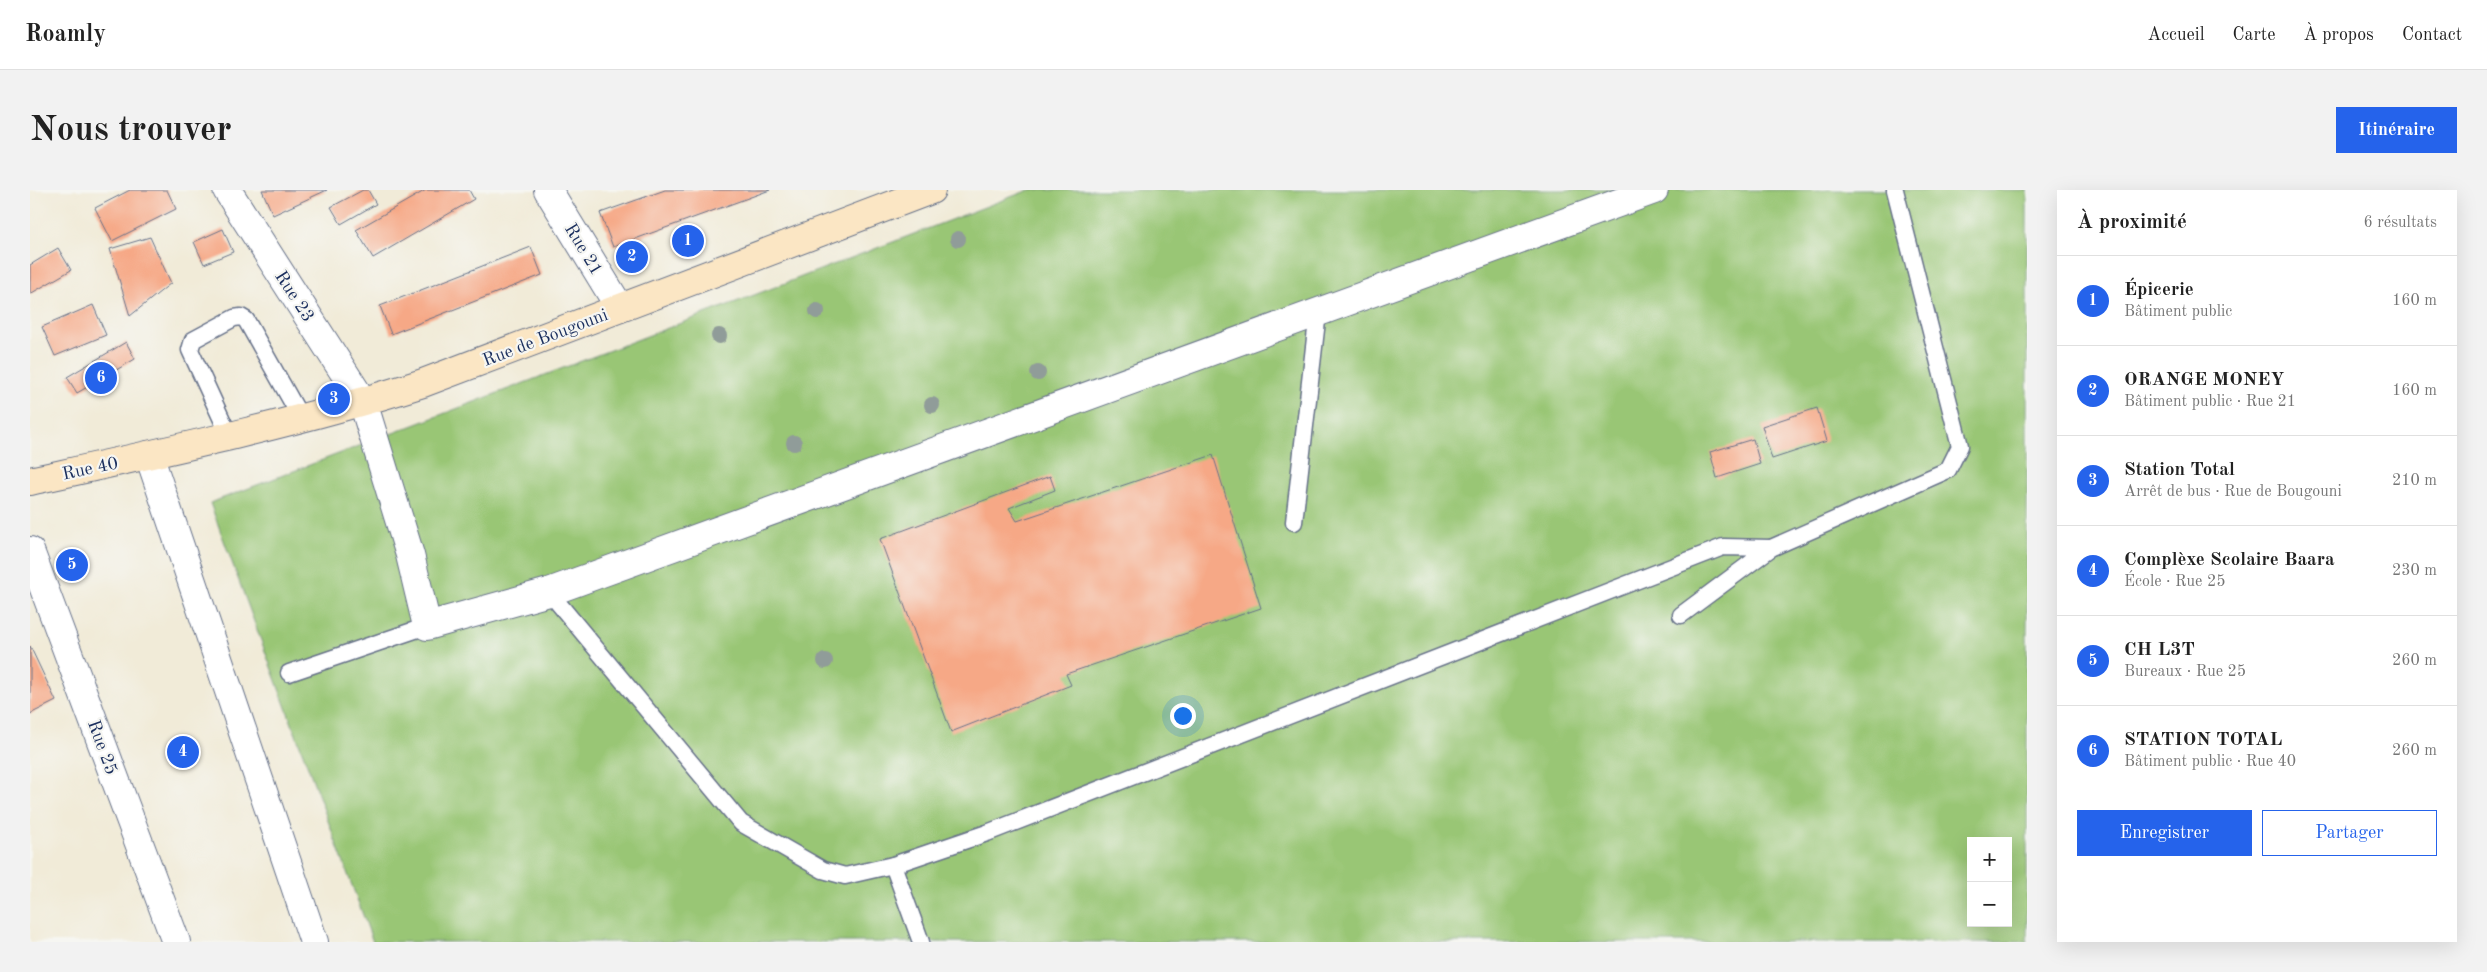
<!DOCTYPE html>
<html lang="fr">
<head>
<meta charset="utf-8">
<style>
	:root { --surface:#fff; --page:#f2f2f2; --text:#222; --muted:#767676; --line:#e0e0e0; --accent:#2563eb }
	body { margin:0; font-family:"Old Standard TT",serif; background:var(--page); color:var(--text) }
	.controls { position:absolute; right:15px; bottom:15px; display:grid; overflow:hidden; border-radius:0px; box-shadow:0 5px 20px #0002 }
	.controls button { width:45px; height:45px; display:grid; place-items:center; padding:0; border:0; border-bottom:1px solid var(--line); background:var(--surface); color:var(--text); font:25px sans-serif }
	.you { position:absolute; left:1152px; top:525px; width:18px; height:18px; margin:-12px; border:4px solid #fff; border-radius:50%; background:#1a73e8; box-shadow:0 0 0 8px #1a73e833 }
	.badge { display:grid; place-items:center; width:32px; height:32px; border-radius:50%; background:var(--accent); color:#fff; font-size:16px; font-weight:700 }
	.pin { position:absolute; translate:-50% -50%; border:2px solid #fff; box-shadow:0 1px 5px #0006 }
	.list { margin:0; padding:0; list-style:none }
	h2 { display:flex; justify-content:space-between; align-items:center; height:65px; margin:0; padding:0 20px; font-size:21px }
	h2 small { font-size:16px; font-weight:400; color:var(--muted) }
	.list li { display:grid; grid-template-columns:32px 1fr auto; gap:15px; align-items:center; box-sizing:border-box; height:90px; padding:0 20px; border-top:1px solid var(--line) }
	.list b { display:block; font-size:19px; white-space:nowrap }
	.list p { margin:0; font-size:16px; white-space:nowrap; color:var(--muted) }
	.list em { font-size:16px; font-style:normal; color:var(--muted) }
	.actions { display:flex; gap:10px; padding:15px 20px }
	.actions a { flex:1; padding:11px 0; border:1px solid var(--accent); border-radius:0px; text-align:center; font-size:18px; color:var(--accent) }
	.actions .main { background:var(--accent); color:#fff }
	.map { position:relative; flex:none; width:1997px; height:752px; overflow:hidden; border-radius:0px }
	header { display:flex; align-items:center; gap:30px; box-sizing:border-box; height:70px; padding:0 25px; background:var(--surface); border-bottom:1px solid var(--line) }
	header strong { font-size:24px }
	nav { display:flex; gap:28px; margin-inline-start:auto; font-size:18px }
	.intro { display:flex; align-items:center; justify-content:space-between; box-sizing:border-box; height:120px; padding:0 30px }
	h1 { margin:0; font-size:35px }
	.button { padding:12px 22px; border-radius:0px; background:var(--accent); color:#fff; font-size:18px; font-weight:700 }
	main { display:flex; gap:30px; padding:0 30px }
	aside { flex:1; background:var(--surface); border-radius:0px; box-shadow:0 5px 20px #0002 }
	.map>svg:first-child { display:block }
</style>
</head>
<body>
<header>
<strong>Roamly</strong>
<nav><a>Accueil</a><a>Carte</a><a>À propos</a><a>Contact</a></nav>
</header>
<div class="intro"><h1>Nous trouver</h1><a class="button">Itinéraire</a></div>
<main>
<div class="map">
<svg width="1997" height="752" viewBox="0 0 1997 752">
	<rect width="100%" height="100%" fill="#f6f6f2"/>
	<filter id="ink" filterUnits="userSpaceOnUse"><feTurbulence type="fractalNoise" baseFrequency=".02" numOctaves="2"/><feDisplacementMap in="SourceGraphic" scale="10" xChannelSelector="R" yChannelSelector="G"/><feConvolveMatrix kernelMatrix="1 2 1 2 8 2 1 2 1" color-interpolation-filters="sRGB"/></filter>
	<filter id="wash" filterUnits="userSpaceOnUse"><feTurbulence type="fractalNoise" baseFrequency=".0096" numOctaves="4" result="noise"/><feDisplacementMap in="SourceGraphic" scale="20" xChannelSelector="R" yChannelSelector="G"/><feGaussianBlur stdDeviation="1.12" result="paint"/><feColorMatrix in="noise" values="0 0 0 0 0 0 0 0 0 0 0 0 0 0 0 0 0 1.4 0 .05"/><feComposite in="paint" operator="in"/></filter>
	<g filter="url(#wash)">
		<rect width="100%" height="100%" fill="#f1ebd8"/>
		<path fill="#99c674" stroke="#5a7a69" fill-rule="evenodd" d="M999 0H1997V752H343L180 313ZM1941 651H1978V733H1941Z"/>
		<g id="blocks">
			<g fill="#f6a886">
				<path d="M100 0H137L146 19 82 51 65 18Z"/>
				<path d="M232 0H297L243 25Z"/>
				<path d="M333 0H338L346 14 311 34 301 17Z"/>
				<path d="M396 0H439L444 9 343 68 326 40Z"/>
				<path d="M635 0H740L583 57 570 23Z"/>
				<path d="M193 39 203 62 174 74 164 52Z"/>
				<path d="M120 47 141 93 100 126 80 59Z"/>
				<path d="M501 57 512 85 361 144 350 116Z"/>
				<path d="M28 58 41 80 0 104V75Z"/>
				<path d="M63 115 76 145 25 166 12 137Z"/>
				<path d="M96 152 105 169 47 203 37 187Z"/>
				<path d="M1787 218 1797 251 1742 269 1732 236Z"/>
				<path d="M1723 249 1730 274 1687 288 1680 262Z"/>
				<path d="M1183 265 1231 418 1036 484 1041 495 921 542 850 349 1020 286 1025 300 979 318 987 331Z"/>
				<path d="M0 456 26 511 0 524Z"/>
			</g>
		</g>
	</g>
	<g filter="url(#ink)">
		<use href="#blocks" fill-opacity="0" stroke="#667189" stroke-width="1"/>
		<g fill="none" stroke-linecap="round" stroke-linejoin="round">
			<g stroke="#667189" stroke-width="19">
				<g id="service">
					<path d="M199 245 160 160 163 150 204 128 211 127 216 130 271 228"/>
					<path d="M1264 332 1288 122"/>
					<path d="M519 402 711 633 793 680 815 686 863 675 957 643 1693 357 1741 358"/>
					<path d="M1651 425 1741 358 1918 280 1930 256 1865 0"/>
					<path d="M259 483 397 436"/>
					<path d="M863 675 891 752"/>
				</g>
			</g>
			<g stroke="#667189" stroke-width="30">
				<g id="minor">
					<path d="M197 0 333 212 380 365 397 436 519 402 1624 0"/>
					<path d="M518 0 590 118"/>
					<path d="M119 265 284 752"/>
					<path d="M0 361 146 752"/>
				</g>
			</g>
			<g stroke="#667189" stroke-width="30">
				<path id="secondary" d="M0 291C132 262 265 234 393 193L901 0"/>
			</g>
			<use href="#service" stroke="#fff" stroke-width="16"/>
			<use href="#minor" stroke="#fff" stroke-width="28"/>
			<use href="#secondary" stroke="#fbe6c4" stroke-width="28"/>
		</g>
		<g fill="#909c99">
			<circle cx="928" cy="49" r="8"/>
			<circle cx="787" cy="121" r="8"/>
			<circle cx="689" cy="146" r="8"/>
			<circle cx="1008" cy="183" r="8"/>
			<circle cx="902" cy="215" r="8"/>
			<circle cx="764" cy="253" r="8"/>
			<circle cx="795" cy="471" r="8"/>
		</g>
	</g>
	<g text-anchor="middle" stroke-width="4.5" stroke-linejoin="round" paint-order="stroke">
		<g font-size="18" fill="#1b2f5e" stroke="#f6f6f2">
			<text transform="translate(554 59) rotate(59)" y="6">Rue 21</text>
			<text transform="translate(265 106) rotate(57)" y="6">Rue 23</text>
			<text transform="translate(515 147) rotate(-21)" y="6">Rue de Bougouni</text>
			<text transform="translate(60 278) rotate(-12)" y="6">Rue 40</text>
			<text transform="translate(73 557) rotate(70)" y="6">Rue 25</text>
		</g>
	</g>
</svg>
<div class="controls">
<button>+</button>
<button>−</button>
</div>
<div class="you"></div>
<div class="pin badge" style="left:658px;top:51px">1</div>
<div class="pin badge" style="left:602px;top:67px">2</div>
<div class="pin badge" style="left:304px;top:209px">3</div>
<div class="pin badge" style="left:153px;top:562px">4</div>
<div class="pin badge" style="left:42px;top:375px">5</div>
<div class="pin badge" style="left:71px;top:188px">6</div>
</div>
<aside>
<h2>À proximité<small>6 résultats</small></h2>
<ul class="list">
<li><span class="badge">1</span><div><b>Épicerie</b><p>Bâtiment public</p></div><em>160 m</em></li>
<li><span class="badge">2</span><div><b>ORANGE MONEY</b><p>Bâtiment public · Rue 21</p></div><em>160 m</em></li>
<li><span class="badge">3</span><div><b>Station Total</b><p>Arrêt de bus · Rue de Bougouni</p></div><em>210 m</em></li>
<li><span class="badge">4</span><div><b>Complèxe Scolaire Baara</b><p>École · Rue 25</p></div><em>230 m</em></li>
<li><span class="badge">5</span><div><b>CH L3T</b><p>Bureaux · Rue 25</p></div><em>260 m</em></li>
<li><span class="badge">6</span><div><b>STATION TOTAL</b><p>Bâtiment public · Rue 40</p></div><em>260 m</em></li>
</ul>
<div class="actions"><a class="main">Enregistrer</a><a>Partager</a></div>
</aside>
</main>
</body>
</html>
